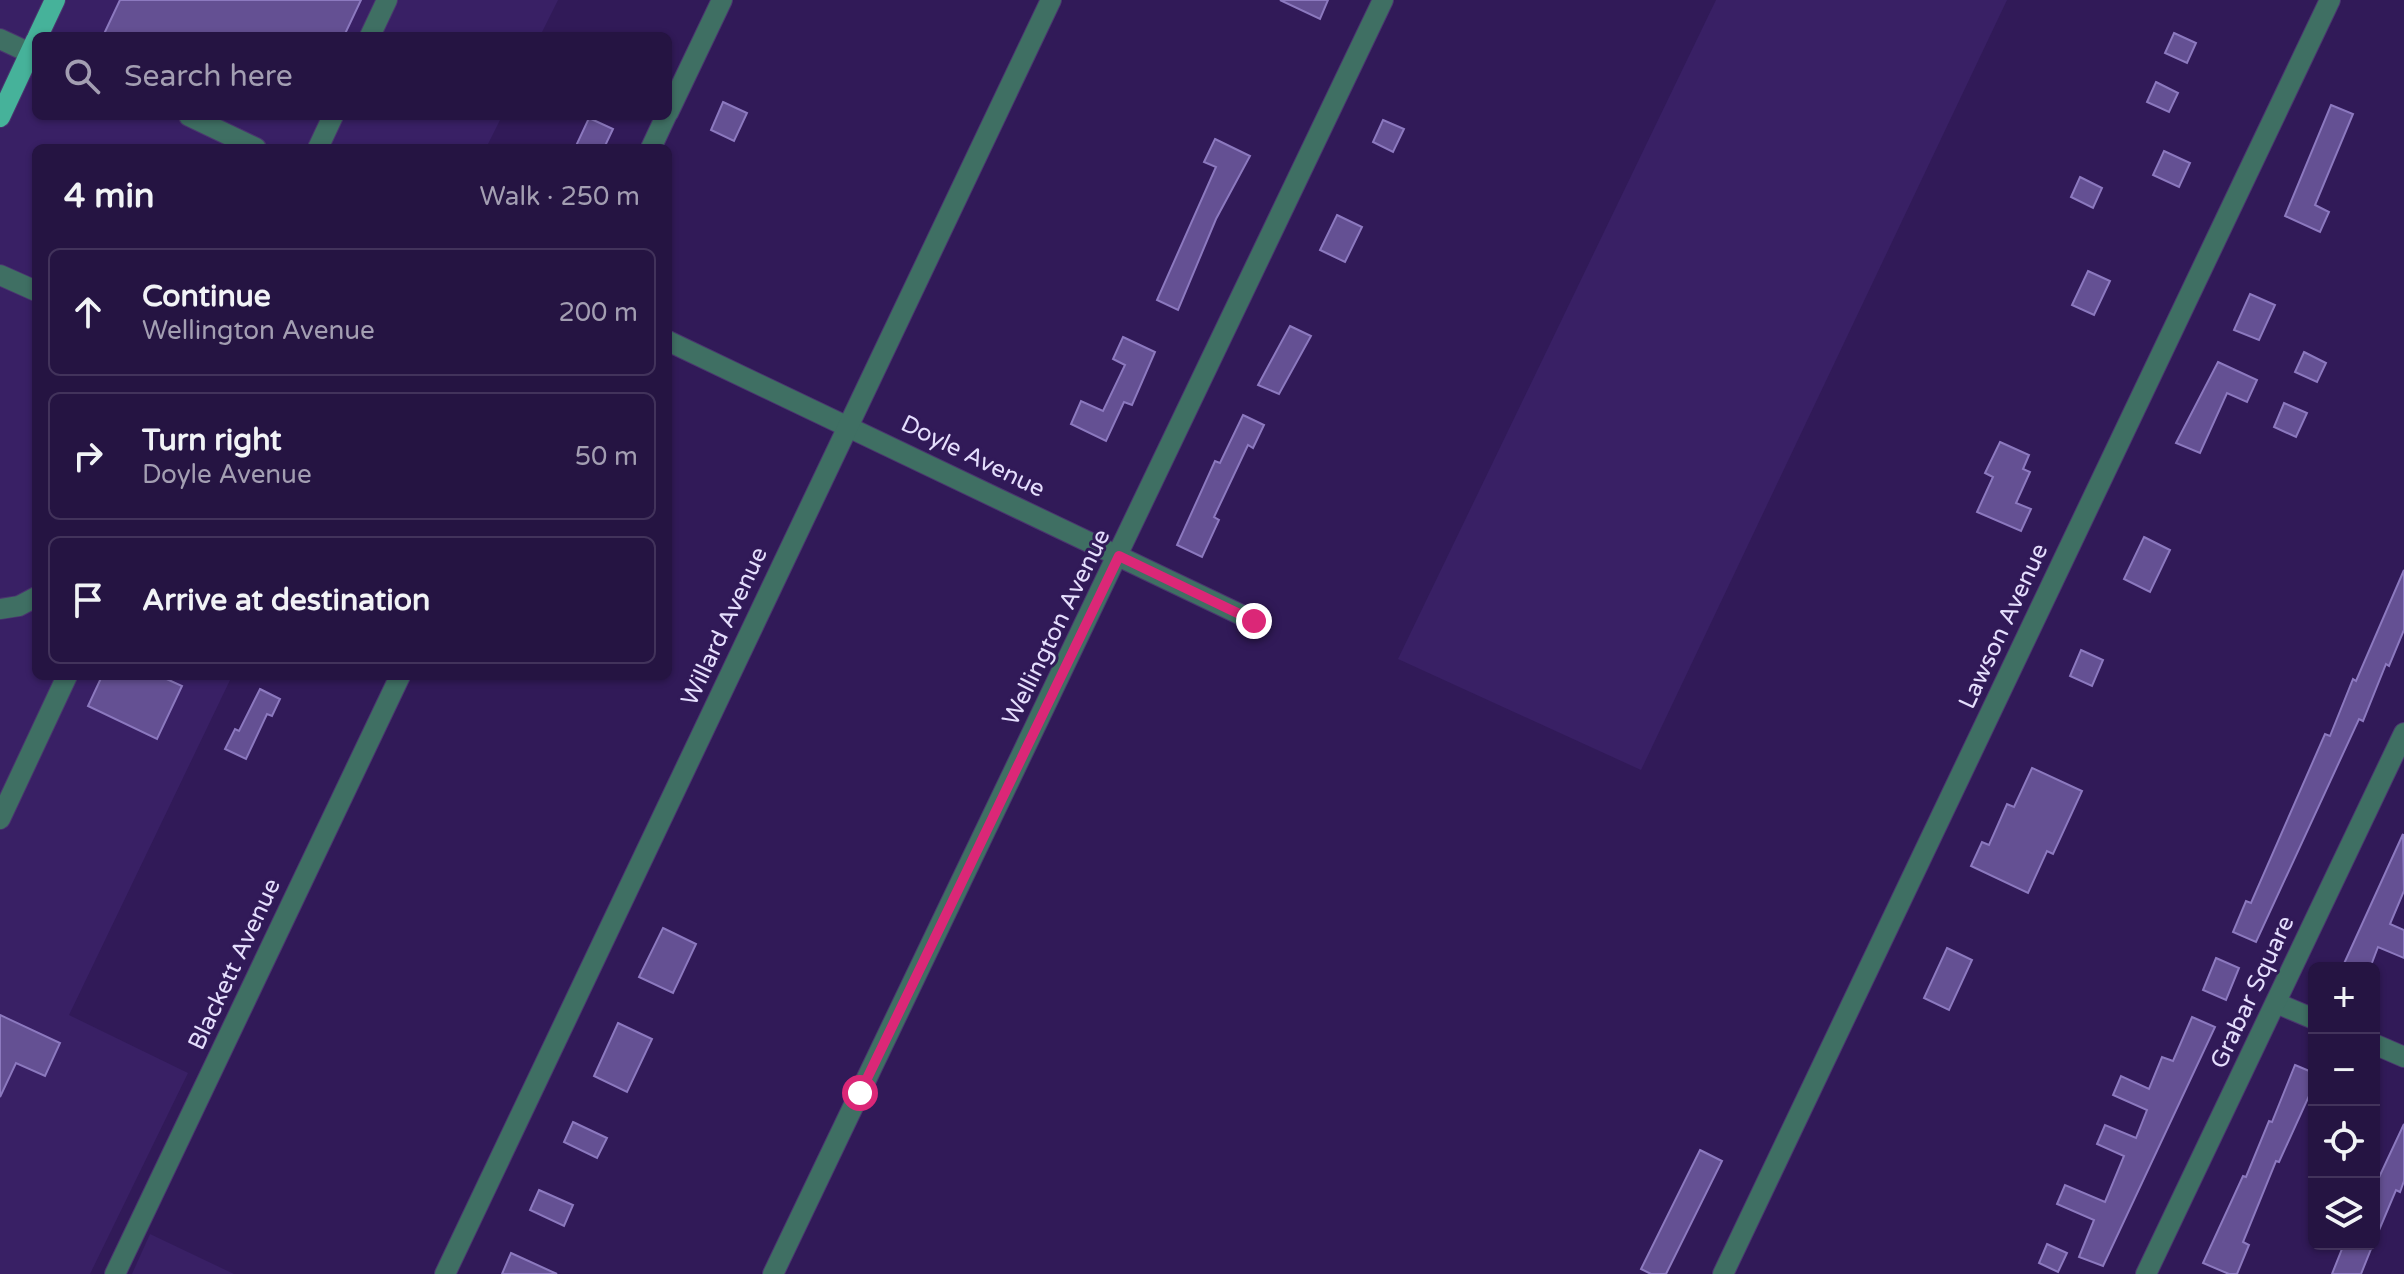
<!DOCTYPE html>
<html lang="en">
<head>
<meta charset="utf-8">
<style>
	:root { --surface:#251442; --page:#31214d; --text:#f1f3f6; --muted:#a39eb2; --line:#42335b }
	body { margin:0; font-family:"Varela Round",sans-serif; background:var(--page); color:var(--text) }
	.controls { position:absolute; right:24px; bottom:24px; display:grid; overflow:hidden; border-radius:12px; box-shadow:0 2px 6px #0004 }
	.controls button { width:72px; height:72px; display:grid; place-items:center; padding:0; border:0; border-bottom:2px solid var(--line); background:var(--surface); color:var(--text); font:40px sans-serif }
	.stop { position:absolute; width:24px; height:24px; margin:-18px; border:6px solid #db2777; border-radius:50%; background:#fff }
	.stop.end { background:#db2777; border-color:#fff; box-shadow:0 2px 8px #0008 }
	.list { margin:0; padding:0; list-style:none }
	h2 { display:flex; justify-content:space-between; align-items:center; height:104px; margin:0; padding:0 32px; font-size:34px }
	h2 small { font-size:26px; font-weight:400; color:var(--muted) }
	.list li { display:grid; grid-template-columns:52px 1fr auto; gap:24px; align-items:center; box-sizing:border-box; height:128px; margin:0 16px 16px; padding:0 16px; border:2px solid var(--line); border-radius:12px }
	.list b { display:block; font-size:30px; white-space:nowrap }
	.list p { margin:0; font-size:26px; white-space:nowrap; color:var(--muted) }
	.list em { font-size:26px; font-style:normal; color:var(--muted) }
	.icon { flex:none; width:44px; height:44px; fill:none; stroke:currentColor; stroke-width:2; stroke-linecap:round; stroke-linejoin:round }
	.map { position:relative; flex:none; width:2404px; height:1274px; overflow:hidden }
	.search { position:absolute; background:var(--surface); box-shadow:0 2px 6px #0004; left:32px; top:32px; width:640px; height:88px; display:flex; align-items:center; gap:20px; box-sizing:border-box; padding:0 28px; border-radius:12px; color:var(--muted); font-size:30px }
	.panel { position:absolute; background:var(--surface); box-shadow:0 2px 6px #0004; left:32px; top:144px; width:640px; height:536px; border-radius:12px }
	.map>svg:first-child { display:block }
</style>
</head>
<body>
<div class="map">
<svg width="2404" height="1274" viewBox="0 0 2404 1274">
	<rect width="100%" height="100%" fill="#311a58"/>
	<g fill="#392065">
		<path d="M0 0H558L540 36H36V116H502L486 148H36V676H232L69 1015 188 1073 90 1274H0Z"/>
		<path d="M1716 0H2007L1641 770 1398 659Z"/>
		<path d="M150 1234 234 1274H132Z"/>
	</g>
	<g fill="#645093" stroke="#8c79bf" stroke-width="2">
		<path d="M120 0H361L344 36H103Z"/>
		<path d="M1280 0H1328L1320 19Z"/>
		<path d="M2174 33 2196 43 2187 63 2165 53Z"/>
		<path d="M2156 82 2178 93 2169 112 2147 102Z"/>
		<path d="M723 102 747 113 734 141 711 130Z"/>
		<path d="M2331 105 2353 114 2315 205 2329 212 2320 232 2285 216Z"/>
		<path d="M589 118 613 129 604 148H575Z"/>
		<path d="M1383 120 1404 129 1393 152 1373 142Z"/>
		<path d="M1215 139 1250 156 1216 219 1178 310 1157 300 1216 167 1204 162Z"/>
		<path d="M2164 151 2190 163 2179 187 2153 175Z"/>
		<path d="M2080 177 2102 188 2093 208 2071 197Z"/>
		<path d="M1337 215 1362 227 1345 262 1320 250Z"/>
		<path d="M2088 271 2110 281 2094 315 2072 305Z"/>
		<path d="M2250 294 2275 305 2259 340 2234 330Z"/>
		<path d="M1290 326 1311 336 1279 394 1258 385Z"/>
		<path d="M1123 337 1155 352 1132 405 1124 402 1106 441 1071 424 1081 401 1103 411 1125 365 1113 359Z"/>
		<path d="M2304 352 2326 363 2317 382 2295 372Z"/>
		<path d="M2218 362 2257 380 2247 402 2227 393 2200 453 2176 443Z"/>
		<path d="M2284 403 2307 413 2296 437 2274 427Z"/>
		<path d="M1243 415 1264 425 1253 448 1248 445 1214 517 1219 520 1202 557 1177 545 1215 461 1220 463Z"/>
		<path d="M2000 442 2029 455 2023 469 2030 472 2016 503 2031 509 2021 531 1977 512 1993 477 1985 473Z"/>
		<path d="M2144 537 2170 550 2150 592 2124 579Z"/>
		<path d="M2404 570V630L2389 666 2386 664 2363 721 2359 719 2256 942 2233 932 2246 901 2251 903 2325 734 2330 736 2353 679 2356 681Z"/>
		<path d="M2081 650 2103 660 2092 686 2070 676Z"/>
		<path d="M102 676H160L182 686 157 739 88 706Z"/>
		<path d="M260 689 280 699 272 716 267 714 246 759 225 749 235 729 239 731Z"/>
		<path d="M2032 768 2082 791 2053 854 2047 851 2028 893 1971 866 1982 842 1989 845 2007 804 2014 807Z"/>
		<path d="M2403 834 2404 891 2390 924 2404 930V958L2378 947 2370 968H2342Z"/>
		<path d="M663 928 696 944 673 993 639 977Z"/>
		<path d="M1947 948 1972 960 1949 1010 1924 998Z"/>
		<path d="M2216 958 2239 968 2226 1000 2203 990Z"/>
		<path d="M0 1015 60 1043 45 1076 16 1063 0 1097Z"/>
		<path d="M2192 1017 2215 1027 2103 1266 2079 1257 2094 1220 2057 1204 2065 1185 2105 1202 2124 1156 2097 1144 2105 1125 2136 1138 2147 1110 2113 1095 2121 1076 2149 1089 2162 1057 2173 1061Z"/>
		<path d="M618 1023 652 1039 627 1092 594 1076Z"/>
		<path d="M2295 1065 2314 1073V1085L2279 1162 2276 1161 2243 1242 2249 1245 2237 1274H2229L2203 1263 2243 1176 2246 1177 2269 1121 2272 1122Z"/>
		<path d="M573 1122 607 1138 597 1158 564 1142Z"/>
		<path d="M2404 1124V1181L2400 1192 2396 1190 2374 1242V1188Z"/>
		<path d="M1700 1150 1722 1161 1666 1274H1651L1641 1269Z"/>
		<path d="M539 1190 573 1205 564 1226 530 1210Z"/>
		<path d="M2047 1244 2067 1253 2058 1272 2039 1263Z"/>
		<path d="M2344 1244H2373L2361 1274H2332Z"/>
		<path d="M511 1253 557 1274H502Z"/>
	</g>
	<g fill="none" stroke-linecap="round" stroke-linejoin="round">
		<g stroke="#4a356f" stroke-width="22">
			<g id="minor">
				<path d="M370 36 387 0"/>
				<path d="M0 39 30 53"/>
				<path d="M668 113 722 0"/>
				<path d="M189 116 256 148"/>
				<path d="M318 148 333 116"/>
				<path d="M651 148 666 116"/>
				<path d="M0 275 36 291"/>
				<path d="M668 341 1254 621"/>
				<path d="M0 609 19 606 36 597"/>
				<path d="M0 819 67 676"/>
				<path d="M2276 1003 2314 1019"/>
				<path d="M2374 1044 2404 1057"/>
				<path d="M115 1274 400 676"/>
				<path d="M445 1274 1051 0"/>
				<path d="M773 1274 1383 0"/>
				<path d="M1723 1274 2330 0"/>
				<path d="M2146 1274 2404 733"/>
			</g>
		</g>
		<g stroke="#4a356f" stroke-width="22">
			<g id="major">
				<path d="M38 36 55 0"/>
				<path d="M0 117 36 40"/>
			</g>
		</g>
		<use href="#minor" stroke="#3f6f63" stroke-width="20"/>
		<use href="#major" stroke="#46b29a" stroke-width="20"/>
	</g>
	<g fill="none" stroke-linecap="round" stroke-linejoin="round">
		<path stroke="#db2777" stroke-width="10" d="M860 1093 1119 556 1254 621"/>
	</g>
	<g text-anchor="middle" stroke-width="6" stroke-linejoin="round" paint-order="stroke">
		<g font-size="24" fill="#e5defd" stroke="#311a58">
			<text transform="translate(973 456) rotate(26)" y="8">Doyle Avenue</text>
			<text transform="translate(724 626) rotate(-65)" y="8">Willard Avenue</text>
			<text transform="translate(2003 626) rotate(-65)" y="8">Lawson Avenue</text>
			<text transform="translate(1056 627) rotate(-64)" y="8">Wellington Avenue</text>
			<text transform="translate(234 964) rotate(-65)" y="8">Blackett Avenue</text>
			<text transform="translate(2252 992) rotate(-65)" y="8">Grabar Square</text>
		</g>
	</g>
</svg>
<div class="controls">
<button>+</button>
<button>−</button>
<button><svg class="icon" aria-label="locate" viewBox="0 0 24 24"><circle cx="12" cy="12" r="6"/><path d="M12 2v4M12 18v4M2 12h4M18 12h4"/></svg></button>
<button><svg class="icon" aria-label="layers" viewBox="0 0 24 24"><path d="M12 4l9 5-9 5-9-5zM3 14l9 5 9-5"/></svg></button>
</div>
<div class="stop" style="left:860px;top:1093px"></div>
<div class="stop end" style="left:1254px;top:621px"></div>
<div class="search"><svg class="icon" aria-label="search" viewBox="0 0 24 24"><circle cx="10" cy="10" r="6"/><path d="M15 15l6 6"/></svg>Search here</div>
<section class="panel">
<h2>4 min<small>Walk · 250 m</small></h2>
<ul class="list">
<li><svg class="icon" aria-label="ahead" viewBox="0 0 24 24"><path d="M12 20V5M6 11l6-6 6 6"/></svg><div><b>Continue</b><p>Wellington Avenue</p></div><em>200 m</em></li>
<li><svg class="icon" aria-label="right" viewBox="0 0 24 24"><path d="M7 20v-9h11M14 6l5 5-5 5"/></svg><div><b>Turn right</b><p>Doyle Avenue</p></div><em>50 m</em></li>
<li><svg class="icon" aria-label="arrive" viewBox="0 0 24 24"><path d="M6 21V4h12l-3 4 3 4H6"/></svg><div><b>Arrive at destination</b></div></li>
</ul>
</section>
</div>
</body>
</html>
